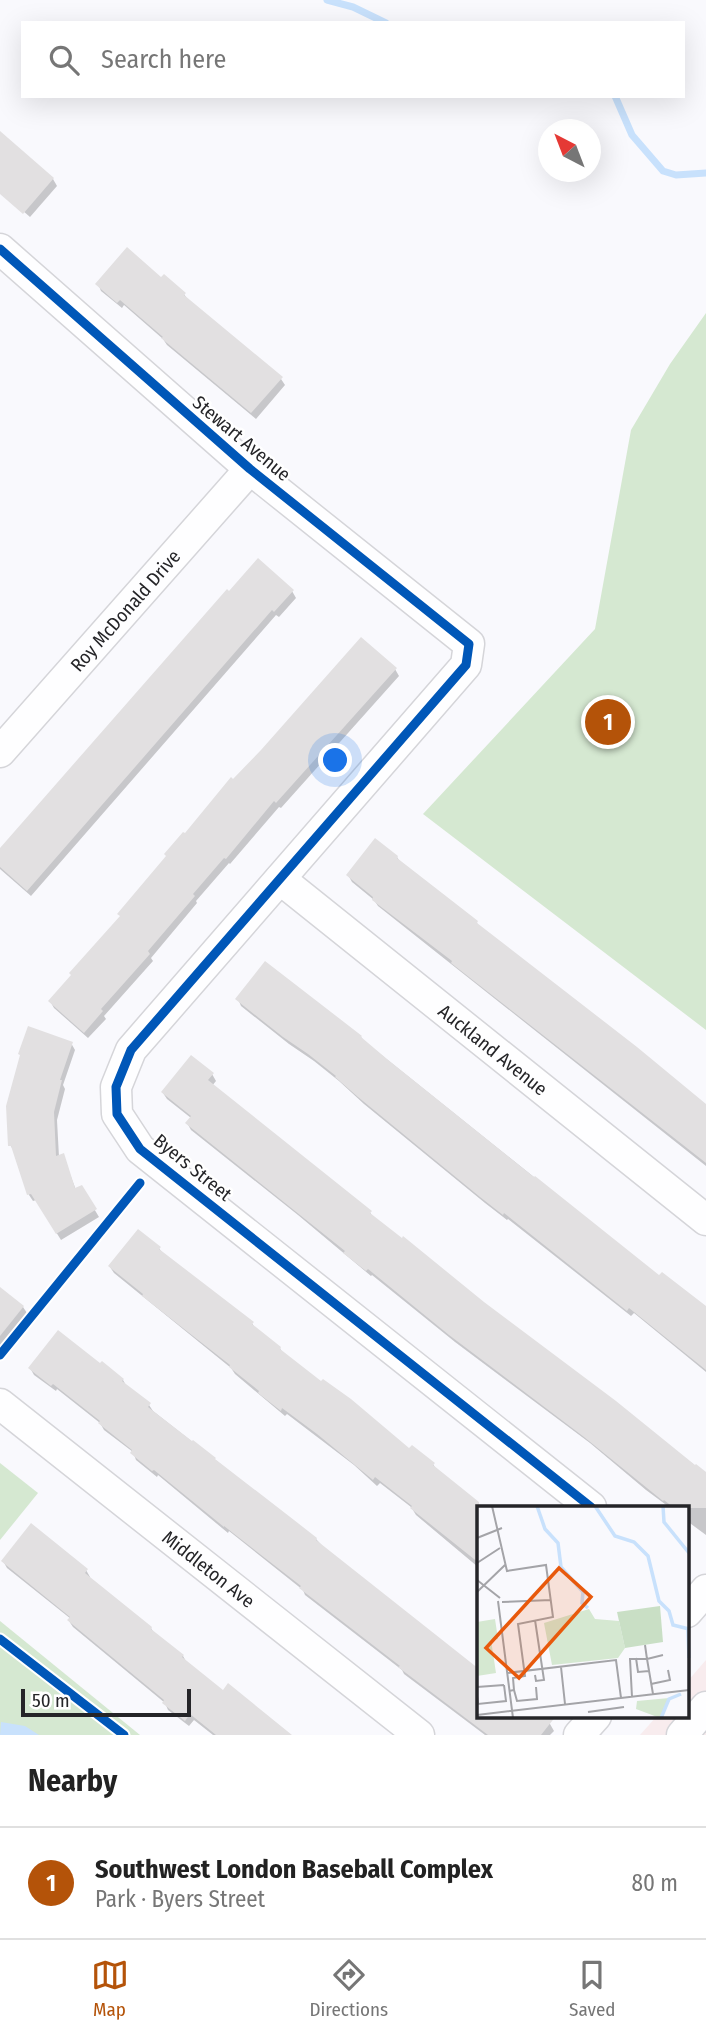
<!DOCTYPE html>
<html lang="en">
<head>
<meta charset="utf-8">
<style>
	:root { --surface:#fff; --page:#f2f2f2; --text:#222; --muted:#767676; --line:#e0e0e0; --accent:#b45309 }
	body { margin:0; font-family:"Fira Sans Condensed",sans-serif; background:var(--page); color:var(--text) }
	.compass { position:absolute; left:538px; top:119px; width:63px; height:63px; border-radius:50%; background:var(--surface); box-shadow:0 7px 28px #0002; rotate:318deg }
	.scale { position:absolute; left:21px; bottom:18px; width:170px; box-sizing:border-box; padding-left:7px; border:4px solid #252528; border-top:0; font-size:19px; line-height:24px; white-space:nowrap; color:#252528; -webkit-text-stroke:5px #fff; paint-order:stroke }
	.you { position:absolute; left:336px; top:761px; width:24px; height:24px; margin:-18px; border:5px solid #fff; border-radius:50%; background:#1a73e8; box-shadow:0 0 0 10px #1a73e833 }
	.badge { display:grid; place-items:center; width:46px; height:46px; border-radius:50%; background:var(--accent); color:#fff; font-size:23px; font-weight:700 }
	.pin { position:absolute; translate:-50% -50%; border:4px solid #fff; box-shadow:0 2px 7px #0006 }
	.list { margin:0; padding:0; list-style:none }
	h2 { display:flex; justify-content:space-between; align-items:center; height:91px; margin:0; padding:0 28px; font-size:30px }
	h2 small { font-size:23px; font-weight:400; color:var(--muted) }
	.list li { display:grid; grid-template-columns:46px 1fr auto; gap:21px; align-items:center; box-sizing:border-box; height:112px; padding:0 28px; border-top:2px solid var(--line) }
	.list b { display:block; font-size:26px; white-space:nowrap }
	.list p { margin:0; font-size:23px; white-space:nowrap; color:var(--muted) }
	.list em { font-size:23px; font-style:normal; color:var(--muted) }
	.icon { flex:none; width:38px; height:38px; fill:none; stroke:currentColor; stroke-width:2; stroke-linecap:round; stroke-linejoin:round }
	.map { position:relative; flex:none; width:706px; height:1735px; overflow:hidden }
	.search { position:absolute; background:var(--surface); box-shadow:0 7px 28px #0002; left:21px; right:21px; top:21px; height:77px; display:flex; align-items:center; gap:18px; box-sizing:border-box; padding:0 24px; border-radius:0px; color:var(--muted); font-size:26px }
	.sheet { height:203px; background:var(--surface) }
	nav { display:flex; justify-content:space-around; align-items:center; box-sizing:border-box; height:98px; border-top:2px solid var(--line); background:var(--surface); font-size:19px; color:var(--muted) }
	nav a { display:grid; justify-items:center; gap:4px }
	nav .on { color:var(--accent) }
	.map>svg:first-child { display:block }
</style>
</head>
<body>
<div class="map">
<svg width="706" height="1735" viewBox="0 0 706 1735">
	<rect width="100%" height="100%" fill="#f9f9fd"/>
	<path fill="#f8ecee" d="M706 1660V1735H640L657 1716H687V1682Z"/>
	<g fill="#d5e8d1">
		<path d="M706 313V1030L423 814 595 629 631 430 670 364Z"/>
		<path d="M0 1463 38 1493 0 1540Z"/>
		<path d="M0 1621 140 1735H0Z"/>
	</g>
	<path fill="#c8e1fc" d="M1 1722 25 1726 39 1735H0Z"/>
	<g fill="#0003">
		<path d="M0 134 53 179 57 186 30 217 0 191Z"/>
		<path d="M98 284 184 294 188 300 281 379 285 385 256 419 167 345 163 339 124 305 122 308 101 291Z"/>
		<path d="M292 591 296 598 279 617 276 615 31 896 0 869V851Z"/>
		<path d="M395 669 399 676 281 808 279 807 230 864 229 863 196 901 197 903 151 958 153 961 104 1016 106 1019 88 1038 54 1008 50 1001 121 917 185 836 234 782Z"/>
		<path d="M397 857 401 863 477 923 479 927 706 1106V1166L378 906 374 900 352 882 348 875Z"/>
		<path d="M238 999 361 1037 364 1041 660 1278 706 1310V1372L634 1313 631 1316 508 1219 507 1220 485 1203 364 1104 339 1081 314 1061 289 1044 241 1006Z"/>
		<path d="M71 1043 75 1050 63 1085 65 1089 57 1120 59 1157 63 1156 76 1190 81 1187 99 1217 61 1240 36 1200 33 1201 29 1195 15 1152 10 1145Z"/>
		<path d="M212 1074 216 1081 212 1086 370 1212 373 1218 706 1474V1535L687 1521V1507H669L646 1490 590 1443 455 1342 372 1275 371 1276 298 1215 191 1130 187 1123 191 1118 167 1099 163 1093Z"/>
		<path d="M159 1248 163 1254 252 1323 256 1330 280 1348 283 1354 410 1450 433 1464 438 1472 480 1507H478V1567L416 1515 411 1507 380 1483 377 1486 354 1465 287 1414 285 1416 235 1374 231 1368 114 1273 110 1267Z"/>
		<path d="M0 1288 23 1307 27 1313 0 1347Z"/>
		<path d="M30 1368 123 1380 127 1387 149 1405 153 1411 316 1539 478 1716H539L550 1724 554 1731 550 1735H485L404 1674 402 1670 305 1595 303 1590 229 1531 228 1533 158 1475 157 1477 136 1460 133 1452 104 1430 100 1423 57 1389 56 1391 34 1375Z"/>
		<path d="M3 1561 86 1570 90 1577 89 1579 151 1628 154 1633 183 1656 187 1663 223 1692 290 1735H213L194 1720 189 1726 168 1710 165 1703 73 1627 69 1621 71 1619 7 1568Z"/>
	</g>
	<g fill="none" stroke-linecap="round" stroke-linejoin="round">
		<g stroke="#c8e1fc" stroke-width="7">
			<path d="M327 0 353 7 386 23"/>
			<path d="M615 96 632 135 663 171 676 175 706 173"/>
		</g>
	</g>
	<g fill="#e2e0e1">
		<path d="M0 131 54 178 23 214 0 194Z"/>
		<path d="M127 247 161 277 164 274 186 293 184 295 283 377 251 413 161 338 163 337 120 300 117 303 95 284Z"/>
		<path d="M258 558 294 590 274 612 272 610 27 891 0 867V848L227 589 229 591Z"/>
		<path d="M361 637 397 668 276 803 274 801 226 859 224 858 193 894 195 896 148 951 150 954 101 1009 103 1011 84 1033 48 1001 71 975 69 973 120 916 117 914 166 856 164 854 183 832 185 833 231 777 233 779 261 750Z"/>
		<path d="M375 838 398 856 397 858 478 921 477 923 637 1047 706 1104V1163L451 963 452 961 372 900 373 897 346 875Z"/>
		<path d="M265 961 362 1036 361 1037 387 1059 534 1177 535 1176 659 1275 662 1272 706 1306V1370L629 1308 627 1311 504 1213 503 1215 480 1197 358 1097 335 1077 336 1076 308 1054 283 1037 235 999Z"/>
		<path d="M28 1026 73 1042 60 1080H62L54 1112 56 1156 64 1153 75 1188 82 1185 97 1209 56 1234 31 1194 27 1195 11 1146H8L6 1106 20 1055 18 1054Z"/>
		<path d="M191 1055 214 1073 208 1080 372 1211 370 1213 402 1238 403 1236 484 1302 616 1401 695 1465 696 1464 706 1472V1508H674L664 1500 663 1501 584 1437 449 1335 368 1269 366 1271 343 1253 345 1251 185 1123 191 1116 161 1092Z"/>
		<path d="M138 1229 161 1247 159 1249 254 1322 252 1324 281 1347 280 1349 321 1381 323 1379 351 1399 409 1448 412 1445 435 1463 433 1465 479 1502V1563L410 1508 412 1506 375 1477 373 1480 317 1434 282 1408 281 1411 258 1393 259 1391 229 1367 230 1365 142 1296 143 1294 108 1266Z"/>
		<path d="M0 1287 24 1306 0 1336Z"/>
		<path d="M58 1330 100 1363 102 1361 124 1379 122 1381 151 1403 148 1407 192 1441 193 1440 216 1458 215 1459 294 1520 317 1538 316 1540 479 1669V1716H556L541 1735H488L398 1667 400 1666 299 1588 301 1586 224 1526V1527L154 1470 152 1471 130 1453 132 1450 98 1423 100 1421 53 1384 51 1386 28 1368Z"/>
		<path d="M31 1523 88 1569 85 1573 152 1627 151 1629 184 1655 182 1657 223 1690 228 1683 292 1735H216L190 1714 185 1721 162 1703 164 1700 67 1620 70 1617 1 1561Z"/>
	</g>
	<g fill="none" stroke-linecap="round" stroke-linejoin="round">
		<g stroke="#d5d5d9" stroke-width="33">
			<g id="minor">
				<path d="M0 249 250 469 469 644 466 665 131 1050 116 1087 117 1114 140 1149 591 1507"/>
				<path id="s1" d="M0 752 250 469"/>
				<path id="s2" d="M280 879 706 1220"/>
				<path id="s3" d="M0 1404 419 1735"/>
				<path d="M687 1612 706 1590"/>
				<path d="M579 1735 596 1716"/>
				<path d="M682 1735 706 1707"/>
			</g>
		</g>
		<use href="#minor" stroke="#fefeff" stroke-width="30"/>
		<g stroke="#fff" stroke-width="13">
			<g id="cycleway">
				<path d="M0 249 250 469 469 644 466 665 131 1050 116 1087 117 1114 140 1149 591 1507"/>
				<path d="M0 1355 140 1183"/>
				<path d="M0 1639 124 1735"/>
			</g>
		</g>
		<use href="#cycleway" stroke="#0057b8" stroke-width="9"/>
	</g>
	<g text-anchor="middle" stroke-width="5" stroke-linejoin="round" paint-order="stroke">
		<g font-size="19" fill="#252528" stroke="#fff">
			<text transform="translate(242 438) rotate(40)" y="7">Stewart Avenue</text>
			<text dy="7" stroke="none"><textPath href="#s1" startOffset="189">Roy McDonald Drive</textPath></text>
			<text dy="7" stroke="none"><textPath href="#s2" startOffset="273">Auckland Avenue</textPath></text>
			<text transform="translate(193 1167) rotate(39)" y="7">Byers Street</text>
			<text dy="7" stroke="none"><textPath href="#s3" startOffset="266">Middleton Ave</textPath></text>
		</g>
	</g>
	<g transform="translate(477 1506)">
		<rect width="212" height="212" fill="#f9f9fd"/>
		<path d="M112 103 118 113 142 115 148 142 141 152 75 159 67 117ZM18 113 21 133 14 134 19 167 0 170V116ZM192 192 183 212 159 203 160 195Z" fill="#d5e8d1"/>
		<path d="M183 100 186 136 148 142 140 106Z" fill="#c9dfc5"/>
		<path fill="none" stroke="#c8e1fc" stroke-width="3.5" d="M60 0 68 23 81 37 84 61 106 86 105 97 111 102M118 0 138 30 157 36 171 50 182 95 192 105 196 119 212 123M186 0 187 16 212 47M211 124 212 152M184 212 192 193 204 188"/>
		<path fill="none" stroke="#a4a4a8" stroke-width="2" d="M15 0 30 65 69 59 76 111 41 118 48 170 36 172 37 184 32 185M0 32 25 22M0 57 23 42M0 74 23 92M0 86 28 59M21 95 36 212M25 96 74 94M58 114 67 174 59 175 58 169M159 152 161 166 172 165M84 161 88 198M30 167 139 154 144 192M174 178 193 174 191 164M0 181 27 179M37 184 40 195 60 193 59 181M176 188 170 153 186 149M0 190 1 198 29 195 27 179M155 191 153 153H170L168 139M111 206 147 201M0 209 212 184"/>
		<path fill="#e8590c" fill-opacity="0.15" stroke="#e8590c" stroke-width="3.5" d="M82 62 114 91 42 172 9 142Z"/>
		<rect width="212" height="212" fill="none" stroke="#252528" stroke-width="3.5"/>
	</g>
</svg>
<svg class="compass" viewBox="-18 -18 36 36"><path d="M0-13l5 13h-10z" fill="#e53935"/><path d="M0 13l5-13h-10z" fill="#767676"/></svg>
<div class="scale">50 m</div>
<div class="you"></div>
<div class="pin badge" style="left:608px;top:722px">1</div>
<div class="search"><svg class="icon" aria-label="search" viewBox="0 0 24 24"><circle cx="10" cy="10" r="6"/><path d="M15 15l6 6"/></svg>Search here</div>
</div>
<section class="sheet">
<h2>Nearby<small></small></h2>
<ul class="list">
<li><span class="badge">1</span><div><b>Southwest London Baseball Complex</b><p>Park · Byers Street</p></div><em>80 m</em></li>
</ul>
</section>
<nav>
<a class="on"><svg class="icon" aria-label="map" viewBox="0 0 24 24"><path d="M3 6l6-2 6 2 6-2v14l-6 2-6-2-6 2zM9 4v14M15 6v14"/></svg>Map</a>
<a><svg class="icon" aria-label="directions" viewBox="0 0 24 24"><path d="M12 3l9 9-9 9-9-9zM9 14v-3h6M13 9l2 2-2 2"/></svg>Directions</a>
<a><svg class="icon" aria-label="saved" viewBox="0 0 24 24"><path d="M7 4h10v16l-5-4-5 4z"/></svg>Saved</a>
</nav>
</body>
</html>
